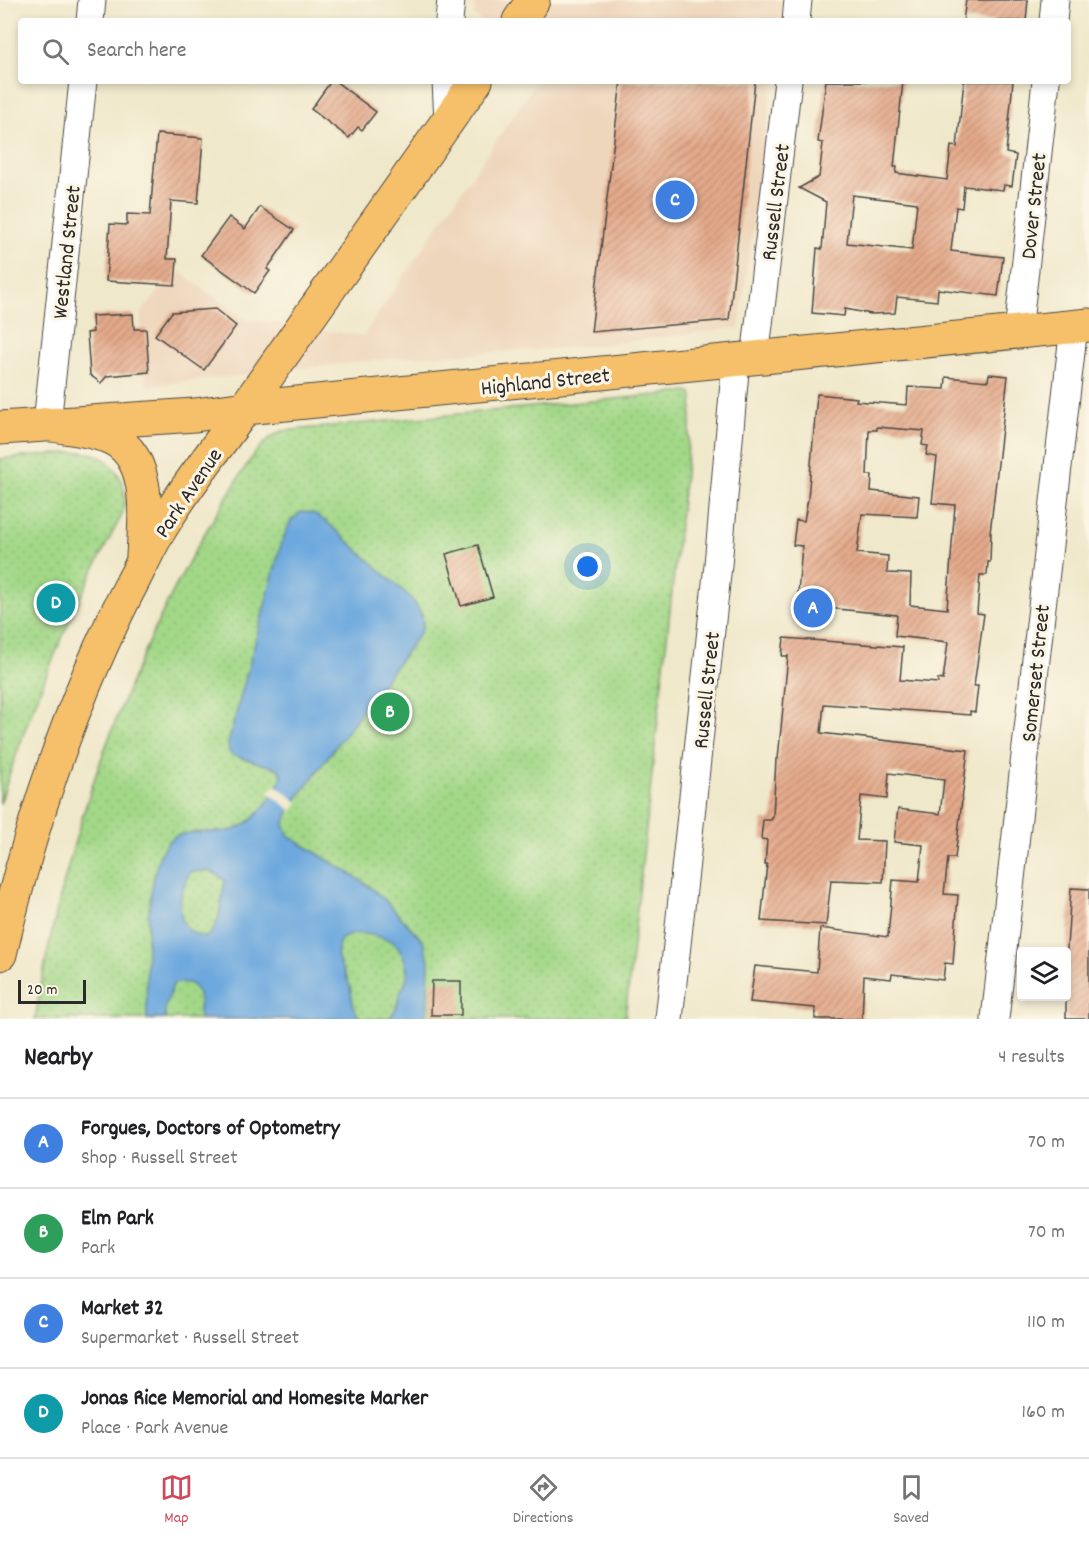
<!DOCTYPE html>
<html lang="en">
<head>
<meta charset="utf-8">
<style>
	:root { --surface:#fff; --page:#f6f6f6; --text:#202124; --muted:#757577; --line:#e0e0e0; --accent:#d1495b }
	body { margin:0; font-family:Dekko,sans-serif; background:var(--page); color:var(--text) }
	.controls { position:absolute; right:18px; bottom:18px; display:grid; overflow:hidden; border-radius:6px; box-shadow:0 3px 9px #0003 }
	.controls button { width:54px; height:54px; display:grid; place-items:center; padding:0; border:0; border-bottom:2px solid var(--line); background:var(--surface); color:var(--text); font:30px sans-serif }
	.scale { position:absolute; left:18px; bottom:15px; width:68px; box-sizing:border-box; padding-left:6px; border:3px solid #2b2b2b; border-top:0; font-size:16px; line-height:21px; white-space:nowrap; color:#2b2b2b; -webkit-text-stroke:4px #fcf5e5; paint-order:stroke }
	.you { position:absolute; left:588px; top:567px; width:21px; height:21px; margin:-15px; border:4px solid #fff; border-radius:50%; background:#1a73e8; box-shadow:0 0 0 9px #1a73e833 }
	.badge { display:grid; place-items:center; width:39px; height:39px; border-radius:50%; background:var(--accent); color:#fff; font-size:20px; font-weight:700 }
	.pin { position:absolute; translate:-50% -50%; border:3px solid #fff; box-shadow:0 2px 6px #0006 }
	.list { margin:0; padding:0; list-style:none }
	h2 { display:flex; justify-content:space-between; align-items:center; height:78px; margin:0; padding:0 24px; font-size:26px }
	h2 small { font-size:20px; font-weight:400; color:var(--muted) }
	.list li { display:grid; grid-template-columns:39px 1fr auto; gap:18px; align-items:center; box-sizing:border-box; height:90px; padding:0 24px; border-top:2px solid var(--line) }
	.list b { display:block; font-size:22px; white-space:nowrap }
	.list p { margin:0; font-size:20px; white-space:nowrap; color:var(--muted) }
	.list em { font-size:20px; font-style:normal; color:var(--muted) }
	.icon { flex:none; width:33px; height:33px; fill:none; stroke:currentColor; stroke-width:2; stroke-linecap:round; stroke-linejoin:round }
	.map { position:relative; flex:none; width:1089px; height:1019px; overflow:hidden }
	.search { position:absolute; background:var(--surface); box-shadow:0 3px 9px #0003; left:18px; right:18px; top:18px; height:66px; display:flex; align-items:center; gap:15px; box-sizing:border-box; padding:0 21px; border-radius:6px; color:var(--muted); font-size:22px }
	.sheet { height:438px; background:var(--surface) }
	nav { display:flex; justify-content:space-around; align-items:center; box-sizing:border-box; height:84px; border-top:2px solid var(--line); background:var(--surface); font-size:16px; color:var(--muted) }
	nav a { display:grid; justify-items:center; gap:3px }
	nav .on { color:var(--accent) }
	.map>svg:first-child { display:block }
</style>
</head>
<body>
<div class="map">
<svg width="1089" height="1019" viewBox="0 0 1089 1019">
	<defs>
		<pattern id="park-dots" width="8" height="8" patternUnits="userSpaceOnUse" patternTransform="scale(1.5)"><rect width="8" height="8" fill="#a3d888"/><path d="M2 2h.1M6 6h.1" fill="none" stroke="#8cba76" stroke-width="1.8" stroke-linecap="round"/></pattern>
		<pattern id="building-hatch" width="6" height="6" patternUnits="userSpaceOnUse" patternTransform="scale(1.5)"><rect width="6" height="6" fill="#e5aa8b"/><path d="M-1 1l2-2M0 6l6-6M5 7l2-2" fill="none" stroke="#ba8b72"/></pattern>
	</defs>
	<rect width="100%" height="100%" fill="#fcf5e5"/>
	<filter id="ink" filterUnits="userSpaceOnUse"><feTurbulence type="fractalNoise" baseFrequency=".0167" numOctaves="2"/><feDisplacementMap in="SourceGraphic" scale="12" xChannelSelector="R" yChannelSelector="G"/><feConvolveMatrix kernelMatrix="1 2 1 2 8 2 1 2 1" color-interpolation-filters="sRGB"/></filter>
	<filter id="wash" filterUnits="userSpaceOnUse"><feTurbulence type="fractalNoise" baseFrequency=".008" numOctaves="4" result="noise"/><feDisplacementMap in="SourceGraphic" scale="24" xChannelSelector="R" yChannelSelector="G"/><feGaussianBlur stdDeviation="1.35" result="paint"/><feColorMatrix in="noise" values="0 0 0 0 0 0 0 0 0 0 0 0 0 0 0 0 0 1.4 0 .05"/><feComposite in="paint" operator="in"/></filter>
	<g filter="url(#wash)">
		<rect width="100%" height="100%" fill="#f0e8ca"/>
		<g fill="#eed6bb">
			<path d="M475 0H782L780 21H481L474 16Z"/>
			<path d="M537 81H773L739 328 580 347 394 358 147 386 140 314 177 270 244 319 363 336Z"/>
		</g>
		<g fill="url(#park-dots)" stroke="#67825a" stroke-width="1.5">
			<path d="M687 392 692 394 693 397 690 428 625 1019H35C65 838 127 656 225 500 240 477 255 443 282 431Z"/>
			<path d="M79 452C113 453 132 484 122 515 72 608 31 704 0 804V459Z"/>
		</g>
		<path fill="#6da9de" stroke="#4c6a84" stroke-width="1.5" fill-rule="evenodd" d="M301 512 313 513 328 523 410 597C418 607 428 620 420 633L296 800 289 811 284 825 289 836 295 840 351 874 369 886 384 899 423 941 429 961 427 1019H389C397 1008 397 1006 400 994 401 989 405 986 406 981 410 969 403 950 393 942 389 939 381 938 376 936 363 932 352 932 340 940 332 963 345 967 350 987 353 999 352 1010 361 1019H199C200 999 201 976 173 984L165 1008V1019H147C146 984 142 854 174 837 183 832 196 833 206 832 215 832 225 832 233 830 254 824 271 798 280 781L282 776 279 769 232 755 229 752 228 744 282 541 291 521ZM200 871H211L225 880C221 897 222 925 207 937 172 933 177 896 190 872Z"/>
		<path fill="#f0e8ca" d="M275 785 298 802 292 811 269 793Z"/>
		<g id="blocks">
			<g fill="url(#building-hatch)" fill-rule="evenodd">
				<path d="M966 0H1028L1026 21H963Z"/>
				<path d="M331 81H335L376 112 362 130 358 127 349 138 311 109Z"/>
				<path d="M621 81H755L729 320 591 332Z"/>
				<path d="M826 81H903L894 167H897L896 173 947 180 951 146 957 147 964 81H1013L1006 153 1016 155 1012 186 1004 185 1003 190 964 186 962 208 956 207 951 251 1003 257 998 296 938 289 937 301 897 297 895 313 871 314 845 309 844 316 812 313 817 248 822 249 826 202 799 188 819 177 823 143 818 142ZM852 195 917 203 912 250 847 243Z"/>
				<path d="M157 134 203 138 198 203 171 201 167 259H177L175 285 106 281 110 224 127 225V214L150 215Z"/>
				<path d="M260 207 294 230 267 269 270 271 254 293 201 255 229 217 245 229Z"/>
				<path d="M215 309 236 326 204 370 155 335 172 312Z"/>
				<path d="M133 314 134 329H146L149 372 107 376 101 383 90 375 87 333 93 332 92 316Z"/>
				<path d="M989 374 1008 376 990 533H991L990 562H988L987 575H980L977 613 984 614 974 686H978L975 712 970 711V715L824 704 821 733 968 750 955 858H948L944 894 958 895 953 964 945 963 943 980 892 974 891 979 864 976 862 1019H815V1008L750 1002 755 966 817 972 820 928 888 937 893 880 919 882 923 845 894 842 898 809 940 814 944 780 889 773 887 799 861 796 857 840 885 841 883 882 831 880 826 925 761 921 767 864H765L767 840 761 839 763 820H771L773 817 776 759H778L788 656H782L784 638 903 647 900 680 938 683V679L943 680 948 642 895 636 897 615 797 605 802 546 793 545 796 520 804 521 808 499 817 394 857 398 856 401 907 405 908 387 945 389 946 377 988 381ZM877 427 924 431 922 445 928 446 926 455 937 457 932 503 955 505 947 609 910 605 911 574 887 573 888 556 857 553 862 514 917 517 919 496 871 491 872 475H867L869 430H877Z"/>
				<path d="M478 545 493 597 461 606 446 554Z"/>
				<path d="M1071 888 1089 889V1019H1066V962Z"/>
				<path d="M432 981H461V1015H431Z"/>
			</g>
		</g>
	</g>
	<g filter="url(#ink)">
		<use href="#blocks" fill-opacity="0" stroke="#494743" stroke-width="1.5"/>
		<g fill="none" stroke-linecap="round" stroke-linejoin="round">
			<g stroke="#494743" stroke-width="29">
				<g id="minor">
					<path d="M90 21 92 0"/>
					<path d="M449 21 451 0"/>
					<path d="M796 21 798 0"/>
					<path d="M1053 21 1055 0"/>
					<path d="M446 81 448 121"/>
					<path d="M1018 332 1046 81"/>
					<path d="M755 358 788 81"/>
					<path d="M47 424 83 81"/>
					<path d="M669 1019 718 565 736 360"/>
					<path d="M995 1019 1074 326"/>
				</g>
			</g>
			<g stroke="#494743" stroke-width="35">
				<g id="major">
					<path d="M519 21 533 0"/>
					<path d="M0 428 195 415 245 408 476 81"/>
				</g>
			</g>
			<g stroke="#494743" stroke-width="35">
				<g id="highway">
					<path d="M47 424C66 428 88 429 106 436 153 452 145 517 143 556"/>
					<path d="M0 954C30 825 72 697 134 579 144 560 152 541 164 523 188 483 218 446 245 408L1089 325"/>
				</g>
			</g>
			<use href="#minor" stroke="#fff" stroke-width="27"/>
			<use href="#major" stroke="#f6c06b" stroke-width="33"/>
			<use href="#highway" stroke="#f6c06b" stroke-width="33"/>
		</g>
	</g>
	<g text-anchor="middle" stroke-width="6" stroke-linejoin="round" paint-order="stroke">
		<g font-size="22" fill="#2b2b2b" stroke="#fcf5e5">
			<text transform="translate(774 202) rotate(-83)" y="8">Russell Street</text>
			<text transform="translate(1032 206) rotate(-84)" y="8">Dover Street</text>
			<text transform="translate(65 252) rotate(-84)" y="8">Westland Street</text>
			<text transform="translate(545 380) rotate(-6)" y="8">Highland Street</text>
			<text transform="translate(187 492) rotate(-56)" y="8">Park Avenue</text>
			<text transform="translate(1034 673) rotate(-84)" y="8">Somerset Street</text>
			<text transform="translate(705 690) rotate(-84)" y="8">Russell Street</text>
		</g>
	</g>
</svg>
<div class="controls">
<button><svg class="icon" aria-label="layers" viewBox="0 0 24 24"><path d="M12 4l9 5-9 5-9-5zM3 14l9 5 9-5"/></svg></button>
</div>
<div class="scale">20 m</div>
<div class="you"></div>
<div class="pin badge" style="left:813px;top:608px;background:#3f7fe0">A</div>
<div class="pin badge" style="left:390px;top:712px;background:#2e9e5b">B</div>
<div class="pin badge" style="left:675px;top:200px;background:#3f7fe0">C</div>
<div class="pin badge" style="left:56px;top:603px;background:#0f9aa8">D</div>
<div class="search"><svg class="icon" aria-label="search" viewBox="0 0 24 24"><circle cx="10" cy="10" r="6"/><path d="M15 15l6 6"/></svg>Search here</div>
</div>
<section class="sheet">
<h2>Nearby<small>4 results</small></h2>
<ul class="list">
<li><span class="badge" style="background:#3f7fe0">A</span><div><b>Forgues, Doctors of Optometry</b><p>Shop · Russell Street</p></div><em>70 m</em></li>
<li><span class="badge" style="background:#2e9e5b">B</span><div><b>Elm Park</b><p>Park</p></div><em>70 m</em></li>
<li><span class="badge" style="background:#3f7fe0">C</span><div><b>Market 32</b><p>Supermarket · Russell Street</p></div><em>110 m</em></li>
<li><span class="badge" style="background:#0f9aa8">D</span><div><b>Jonas Rice Memorial and Homesite Marker</b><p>Place · Park Avenue</p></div><em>160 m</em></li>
</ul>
</section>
<nav>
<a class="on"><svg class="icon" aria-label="map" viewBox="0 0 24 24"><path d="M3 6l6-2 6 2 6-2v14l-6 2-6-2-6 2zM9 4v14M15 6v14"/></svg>Map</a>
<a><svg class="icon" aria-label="directions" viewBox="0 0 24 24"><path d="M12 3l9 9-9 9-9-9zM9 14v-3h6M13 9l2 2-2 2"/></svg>Directions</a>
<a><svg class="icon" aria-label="saved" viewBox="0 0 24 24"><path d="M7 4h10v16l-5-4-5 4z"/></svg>Saved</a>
</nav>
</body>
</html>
